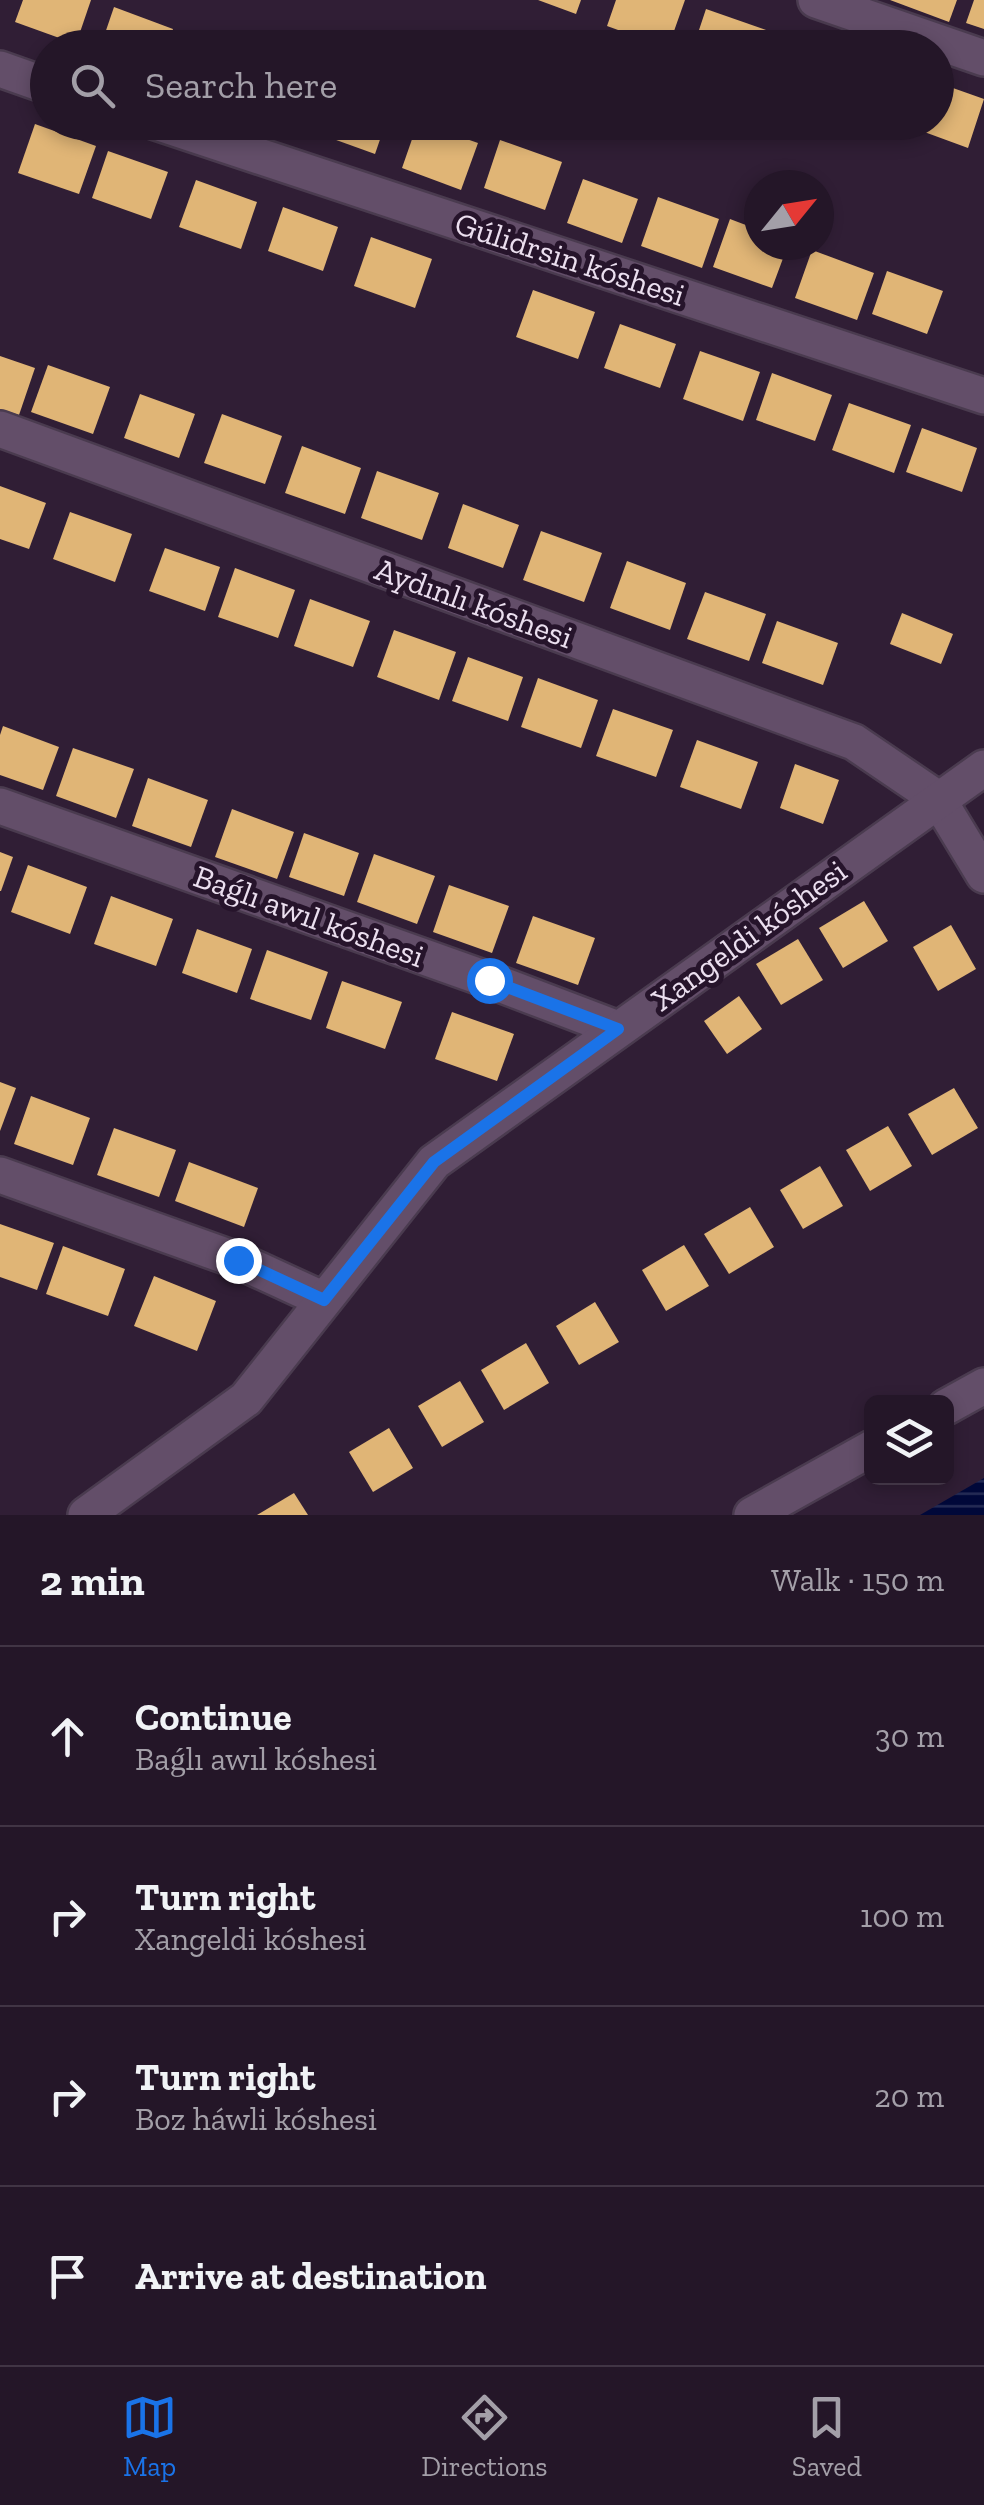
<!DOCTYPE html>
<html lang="en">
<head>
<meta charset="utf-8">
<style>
	:root { --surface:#241628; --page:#302334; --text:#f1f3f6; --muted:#a39fa8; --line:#413545; --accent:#1a73e8 }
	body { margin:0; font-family:"Zilla Slab",serif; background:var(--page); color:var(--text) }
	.controls { position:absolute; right:30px; bottom:30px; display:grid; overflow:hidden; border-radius:15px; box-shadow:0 5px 15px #0003 }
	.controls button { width:90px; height:90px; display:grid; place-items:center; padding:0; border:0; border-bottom:2px solid var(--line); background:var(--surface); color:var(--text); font:50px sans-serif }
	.compass { position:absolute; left:744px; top:170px; width:90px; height:90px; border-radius:50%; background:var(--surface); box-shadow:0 5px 15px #0003; rotate:60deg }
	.stop { position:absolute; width:30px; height:30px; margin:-22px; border:8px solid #1a73e8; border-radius:50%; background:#fff }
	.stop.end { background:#1a73e8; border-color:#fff; box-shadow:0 2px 10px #0008 }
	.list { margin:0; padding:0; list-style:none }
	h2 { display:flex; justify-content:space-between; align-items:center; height:130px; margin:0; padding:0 40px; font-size:42px }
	h2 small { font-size:32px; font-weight:400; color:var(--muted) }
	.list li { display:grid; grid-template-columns:65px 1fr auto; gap:30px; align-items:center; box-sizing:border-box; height:180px; padding:0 40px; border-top:2px solid var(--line) }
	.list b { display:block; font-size:38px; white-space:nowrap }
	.list p { margin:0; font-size:32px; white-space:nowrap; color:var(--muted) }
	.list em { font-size:32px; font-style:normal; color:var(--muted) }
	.icon { flex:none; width:55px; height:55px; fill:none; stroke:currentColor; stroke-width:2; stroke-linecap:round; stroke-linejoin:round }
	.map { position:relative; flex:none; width:984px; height:1515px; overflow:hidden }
	.search { position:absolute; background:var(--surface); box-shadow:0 5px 15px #0003; left:30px; right:30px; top:30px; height:110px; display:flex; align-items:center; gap:25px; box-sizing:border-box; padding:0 35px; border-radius:55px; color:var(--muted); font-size:38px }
	.sheet { height:850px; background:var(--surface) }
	nav { display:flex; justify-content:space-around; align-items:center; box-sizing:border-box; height:140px; border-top:2px solid var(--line); background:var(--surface); font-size:28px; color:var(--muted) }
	nav a { display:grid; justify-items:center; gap:5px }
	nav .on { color:var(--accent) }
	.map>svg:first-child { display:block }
</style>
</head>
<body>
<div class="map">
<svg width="984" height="1515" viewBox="0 0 984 1515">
	<defs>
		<pattern id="water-rules" width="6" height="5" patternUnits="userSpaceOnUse" patternTransform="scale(2.5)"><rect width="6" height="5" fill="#000839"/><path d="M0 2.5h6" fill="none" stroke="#252c56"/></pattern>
	</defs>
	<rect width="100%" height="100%" fill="#301e35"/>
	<path fill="url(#water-rules)" d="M984 1478V1515H920Z"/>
	<g fill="#e0b576">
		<path d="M23 0H91L76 44 15 22Z"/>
		<path d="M538 0H581L576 14Z"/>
		<path d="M616 0H685L668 48 607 26Z"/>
		<path d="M890 0H957L949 22Z"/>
		<path d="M974 0H984V29L966 23Z"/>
		<path d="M114 7 173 29 167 48H100Z"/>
		<path d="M706 9 766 30 760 48H693Z"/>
		<path d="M777 33 816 47V48H772Z"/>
		<path d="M936 82 984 99 968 148 908 126 909 122H936Z"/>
		<path d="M317 122H386L375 154 314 132Z"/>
		<path d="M418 122 478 143 461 190 402 168Z"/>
		<path d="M35 124 96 146 79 194 18 173Z"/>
		<path d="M500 140 562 162 545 210 484 188Z"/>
		<path d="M108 151 168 172 151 219 92 198Z"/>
		<path d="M583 179 638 199 622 243 567 223Z"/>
		<path d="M196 180 257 202 241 249 179 227Z"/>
		<path d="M658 197 719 219 702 268 641 246Z"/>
		<path d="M283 207 338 227 323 271 268 251Z"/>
		<path d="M730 219 759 230V245H788L772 288 713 267Z"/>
		<path d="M371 237 432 259 415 308 354 286Z"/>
		<path d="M812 250 874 273 857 320 795 298Z"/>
		<path d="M887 271 943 291 927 334 872 314Z"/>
		<path d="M533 290 595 312 578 359 516 337Z"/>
		<path d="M620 324 676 344 660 388 604 368Z"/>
		<path d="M700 351 760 372 743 421 683 399Z"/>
		<path d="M0 356 35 368 19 415 0 409Z"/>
		<path d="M48 365 110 387 93 434 31 412Z"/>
		<path d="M772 373 832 395 815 441 756 420Z"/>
		<path d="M140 394 195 414 179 458 124 438Z"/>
		<path d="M849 403 911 425 894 473 832 450Z"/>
		<path d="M222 414 282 436 265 484 204 463Z"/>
		<path d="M922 428 977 448 962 492 906 472Z"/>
		<path d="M302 446 361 468 345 514 285 493Z"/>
		<path d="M377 471 439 493 422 540 361 518Z"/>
		<path d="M0 486 46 503 29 549 0 539Z"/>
		<path d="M463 504 519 525 503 568 448 548Z"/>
		<path d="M70 512 132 534 115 582 53 559Z"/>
		<path d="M541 531 602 553 584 602 523 580Z"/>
		<path d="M165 548 220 567 205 611 149 591Z"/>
		<path d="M627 561 686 583 670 630 610 608Z"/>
		<path d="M235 568 295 590 278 638 218 617Z"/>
		<path d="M705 592 766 614 749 661 687 639Z"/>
		<path d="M310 599 370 621 353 667 294 646Z"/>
		<path d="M902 613 953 634 941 664 890 644Z"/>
		<path d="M777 621 838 643 823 685 762 663Z"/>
		<path d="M394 630 456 652 439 700 377 677Z"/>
		<path d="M468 657 523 677 508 721 452 701Z"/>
		<path d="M538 678 598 700 581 748 521 727Z"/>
		<path d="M613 709 673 730 656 777 596 756Z"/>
		<path d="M3 726 59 747 43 790 0 775V735Z"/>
		<path d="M697 740 758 762 741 809 680 787Z"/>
		<path d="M73 748 134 769 116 818 56 796Z"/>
		<path d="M795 764 839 780 823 824 780 808Z"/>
		<path d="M148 778 208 800 191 847 132 826Z"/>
		<path d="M232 809 294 832 277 879 215 857Z"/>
		<path d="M304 833 359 853 344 896 289 877Z"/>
		<path d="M0 852 13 857 1 891H0Z"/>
		<path d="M374 854 435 876 417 924 357 902Z"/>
		<path d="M28 865 87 887 70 934 11 912Z"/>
		<path d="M449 885 509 906 492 953 433 932Z"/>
		<path d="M111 896 173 919 156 966 94 944Z"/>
		<path d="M864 901 888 941 843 968 819 928Z"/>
		<path d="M533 916 595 938 578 985 516 963Z"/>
		<path d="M951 925 976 969 938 991 913 947Z"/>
		<path d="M197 929 252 949 237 993 182 973Z"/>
		<path d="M798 939 823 980 781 1005 756 964Z"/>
		<path d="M267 950 328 972 311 1020 250 999Z"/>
		<path d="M342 981 402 1002 385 1049 326 1028Z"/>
		<path d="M739 996 762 1029 727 1054 704 1021Z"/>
		<path d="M452 1012 514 1034 497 1081 435 1059Z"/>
		<path d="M0 1082 16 1088 0 1131Z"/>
		<path d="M954 1088 978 1128 932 1155 908 1114Z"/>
		<path d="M31 1096 90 1118 73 1165 14 1144Z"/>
		<path d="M888 1126 912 1166 870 1191 846 1150Z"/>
		<path d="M114 1128 176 1150 159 1197 97 1175Z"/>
		<path d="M189 1162 258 1188 244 1227 175 1201Z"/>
		<path d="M820 1166 843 1206 803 1229 780 1190Z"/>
		<path d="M750 1207 774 1247 729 1274 704 1234Z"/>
		<path d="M0 1224 54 1243 37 1290 0 1277Z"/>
		<path d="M684 1245 709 1286 666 1311 642 1270Z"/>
		<path d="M63 1246 125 1269 108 1316 46 1294Z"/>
		<path d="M154 1276 216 1301 197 1351 134 1326Z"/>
		<path d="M595 1302 619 1342 579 1365 556 1326Z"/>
		<path d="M526 1343 549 1383 504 1410 481 1370Z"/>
		<path d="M460 1381 484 1422 442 1447 418 1406Z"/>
		<path d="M389 1428 413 1468 373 1492 349 1452Z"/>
		<path d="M294 1493 308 1515H257Z"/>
	</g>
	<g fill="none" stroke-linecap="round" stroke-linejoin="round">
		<g stroke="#4a3b4f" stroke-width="40">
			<g id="minor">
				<path d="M816 0 984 58"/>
				<path d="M0 69 48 86"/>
				<path d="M156 122 984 396"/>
				<path d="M0 429 854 742 938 799 984 875"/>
				<path d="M0 806 489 980 618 1029"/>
				<path d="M0 1175 237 1260 324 1300"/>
				<path d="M946 1407 984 1386"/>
				<path d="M86 1515 246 1399 434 1162 984 768"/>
				<path d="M752 1515 872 1448"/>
			</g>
		</g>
		<use href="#minor" stroke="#634e69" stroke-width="35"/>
	</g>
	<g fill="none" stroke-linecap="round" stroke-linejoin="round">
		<path stroke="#1a73e8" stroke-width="12" d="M238 1260 324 1300 434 1162 618 1029 489 980"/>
	</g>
	<g text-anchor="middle" stroke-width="10" stroke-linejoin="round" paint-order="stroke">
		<g font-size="32" fill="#ebdfef" stroke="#26142b">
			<text transform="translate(570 259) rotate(18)" y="11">Gúlidrsin kóshesi</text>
			<text transform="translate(474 603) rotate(20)" y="11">Aydınlı kóshesi</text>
			<text transform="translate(309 916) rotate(20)" y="11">Baǵlı awıl kóshesi</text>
			<text transform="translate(749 935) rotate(-36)" y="11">Xangeldi kóshesi</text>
		</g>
	</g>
</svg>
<div class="controls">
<button><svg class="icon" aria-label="layers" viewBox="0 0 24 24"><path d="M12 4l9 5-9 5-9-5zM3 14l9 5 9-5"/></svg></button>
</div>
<svg class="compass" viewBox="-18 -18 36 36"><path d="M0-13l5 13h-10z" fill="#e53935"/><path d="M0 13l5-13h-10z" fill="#a39fa8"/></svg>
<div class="stop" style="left:489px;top:980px"></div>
<div class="stop end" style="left:238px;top:1260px"></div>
<div class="search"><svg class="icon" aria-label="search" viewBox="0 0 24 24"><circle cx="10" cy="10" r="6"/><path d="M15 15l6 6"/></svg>Search here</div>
</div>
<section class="sheet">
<h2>2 min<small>Walk · 150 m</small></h2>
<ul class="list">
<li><svg class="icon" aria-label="ahead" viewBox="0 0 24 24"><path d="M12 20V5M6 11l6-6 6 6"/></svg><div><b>Continue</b><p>Baǵlı awıl kóshesi</p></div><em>30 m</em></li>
<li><svg class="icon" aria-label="right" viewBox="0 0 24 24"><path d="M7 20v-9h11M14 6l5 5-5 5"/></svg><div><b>Turn right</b><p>Xangeldi kóshesi</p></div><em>100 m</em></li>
<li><svg class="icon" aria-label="right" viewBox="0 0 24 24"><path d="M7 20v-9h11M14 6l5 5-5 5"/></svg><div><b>Turn right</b><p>Boz háwli kóshesi</p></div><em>20 m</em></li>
<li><svg class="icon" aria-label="arrive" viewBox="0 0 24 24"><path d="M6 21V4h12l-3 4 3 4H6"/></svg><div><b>Arrive at destination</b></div></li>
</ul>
</section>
<nav>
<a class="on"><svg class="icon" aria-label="map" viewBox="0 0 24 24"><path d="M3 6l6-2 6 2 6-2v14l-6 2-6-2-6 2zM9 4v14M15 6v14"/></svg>Map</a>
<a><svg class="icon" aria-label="directions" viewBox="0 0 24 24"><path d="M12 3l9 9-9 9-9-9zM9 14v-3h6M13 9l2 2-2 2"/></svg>Directions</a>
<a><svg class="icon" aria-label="saved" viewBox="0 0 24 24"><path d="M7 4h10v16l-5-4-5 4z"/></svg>Saved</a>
</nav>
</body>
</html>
